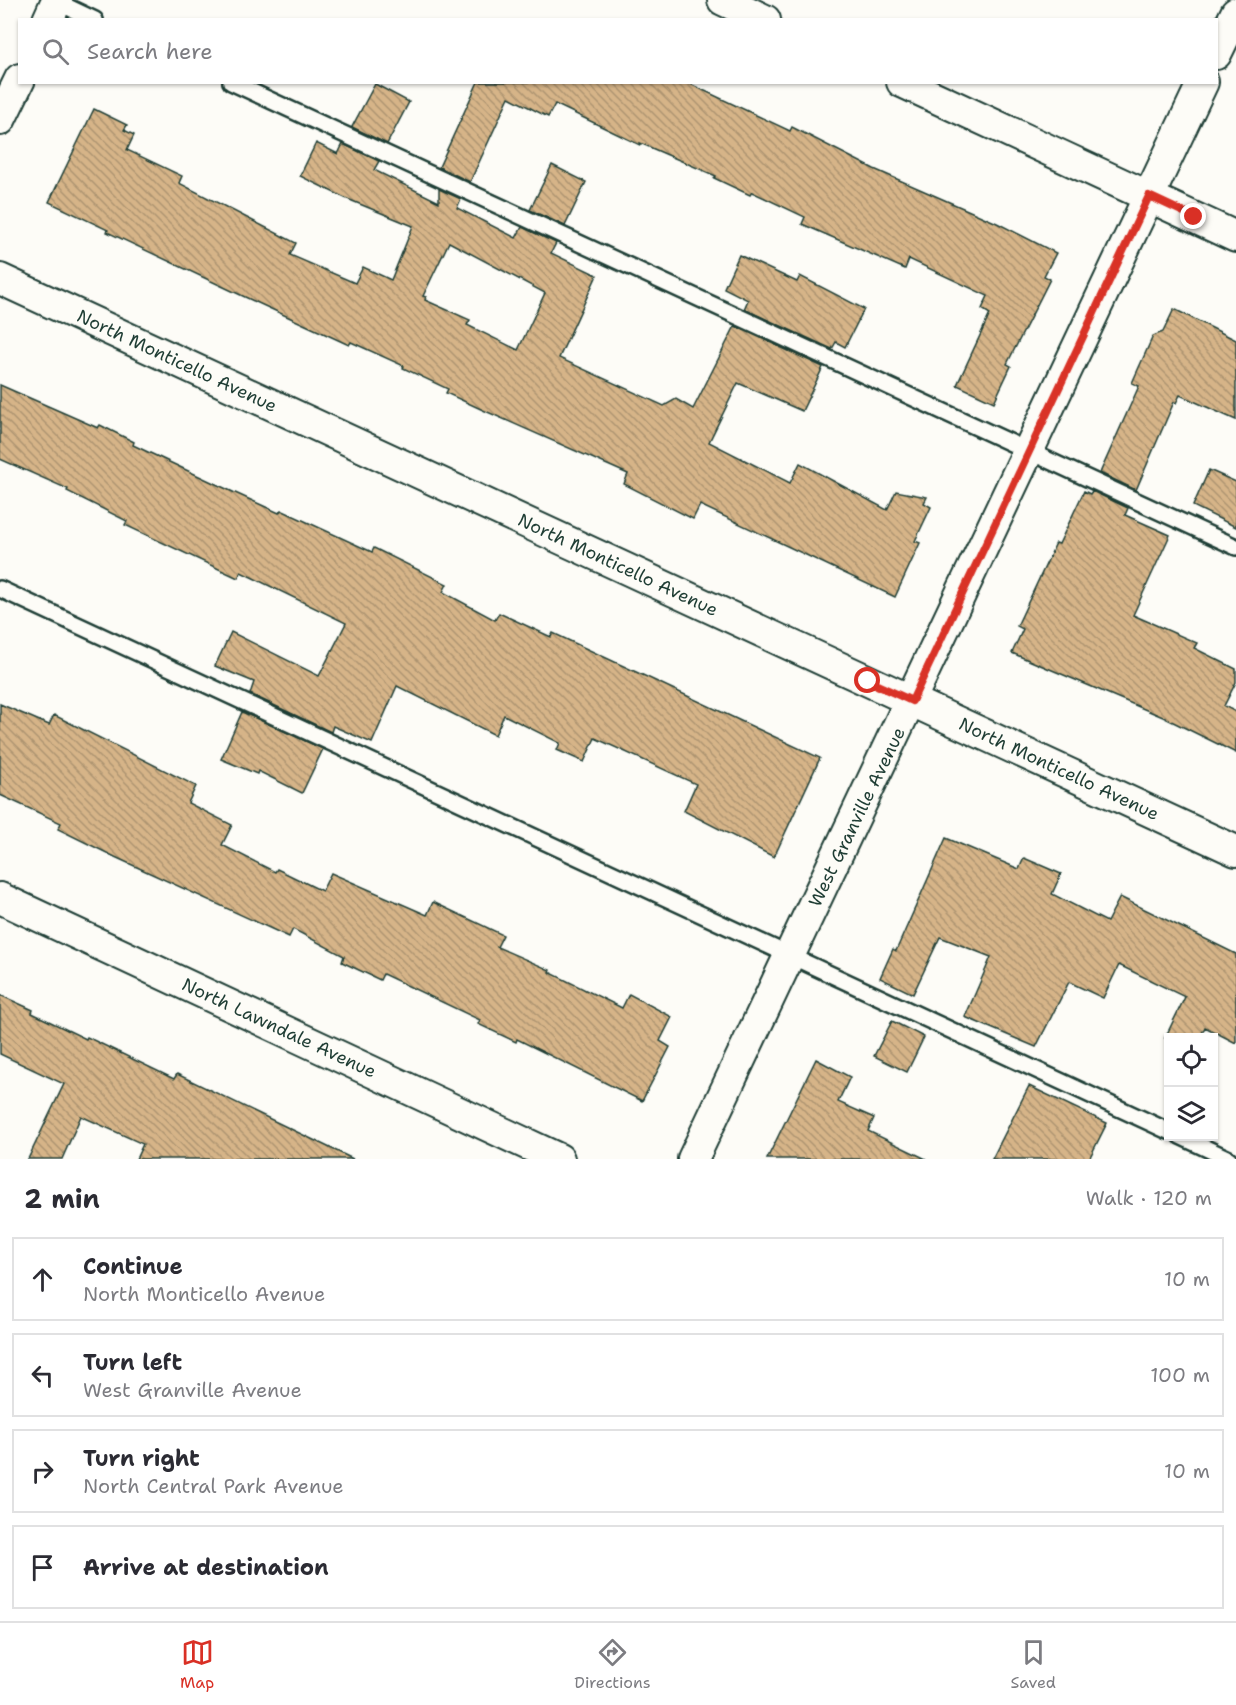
<!DOCTYPE html>
<html lang="en">
<head>
<meta charset="utf-8">
<style>
	:root { --surface:#fff; --page:#f7f7f7; --text:#2b2b33; --muted:#7c7c81; --line:#e1e1e2; --accent:#d93025 }
	body { margin:0; font-family:"Shantell Sans",sans-serif; background:var(--page); color:var(--text) }
	.controls { position:absolute; right:18px; bottom:18px; display:grid; overflow:hidden; border-radius:0px; box-shadow:0 2px 4px #0004 }
	.controls button { width:54px; height:54px; display:grid; place-items:center; padding:0; border:0; border-bottom:2px solid var(--line); background:var(--surface); color:var(--text); font:30px sans-serif }
	.stop { position:absolute; width:18px; height:18px; margin:-14px; border:4px solid #d93025; border-radius:50%; background:#fff }
	.stop.end { background:#d93025; border-color:#fff; box-shadow:0 2px 6px #0008 }
	.list { margin:0; padding:0; list-style:none }
	h2 { display:flex; justify-content:space-between; align-items:center; height:78px; margin:0; padding:0 24px; font-size:26px }
	h2 small { font-size:20px; font-weight:400; color:var(--muted) }
	.list li { display:grid; grid-template-columns:39px 1fr auto; gap:18px; align-items:center; box-sizing:border-box; height:84px; margin:0 12px 12px; padding:0 12px; border:2px solid var(--line); border-radius:0px }
	.list b { display:block; font-size:22px; white-space:nowrap }
	.list p { margin:0; font-size:20px; white-space:nowrap; color:var(--muted) }
	.list em { font-size:20px; font-style:normal; color:var(--muted) }
	.icon { flex:none; width:33px; height:33px; fill:none; stroke:currentColor; stroke-width:2; stroke-linecap:round; stroke-linejoin:round }
	.map { position:relative; flex:none; width:1236px; height:1159px; overflow:hidden }
	.search { position:absolute; background:var(--surface); box-shadow:0 2px 4px #0004; left:18px; right:18px; top:18px; height:66px; display:flex; align-items:center; gap:15px; box-sizing:border-box; padding:0 21px; border-radius:0px; color:var(--muted); font-size:22px }
	.sheet { height:462px; background:var(--surface) }
	nav { display:flex; justify-content:space-around; align-items:center; box-sizing:border-box; height:84px; border-top:2px solid var(--line); background:var(--surface); font-size:16px; color:var(--muted) }
	nav a { display:grid; justify-items:center; gap:3px }
	nav .on { color:var(--accent) }
	.map>svg:first-child { display:block }
</style>
</head>
<body>
<div class="map">
<svg width="1236" height="1159" viewBox="0 0 1236 1159">
	<defs>
		<pattern id="building-back-hatch" width="6" height="6" patternUnits="userSpaceOnUse" patternTransform="scale(1.5)"><rect width="6" height="6" fill="#d6b488"/><path d="M-1 5l2 2M0 0l6 6M5-1l2 2" fill="none" stroke="#ad9470"/></pattern>
	</defs>
	<rect width="100%" height="100%" fill="#fdfcf7"/>
	<filter id="ink" filterUnits="userSpaceOnUse"><feTurbulence type="fractalNoise" baseFrequency=".0167" numOctaves="2"/><feDisplacementMap in="SourceGraphic" scale="12" xChannelSelector="R" yChannelSelector="G"/><feConvolveMatrix kernelMatrix="1 2 1 2 8 2 1 2 1" color-interpolation-filters="sRGB"/></filter>
	<g filter="url(#ink)">
		<g fill="url(#building-back-hatch)" stroke="#1f3d34" stroke-width="1.5" fill-rule="evenodd">
			<path d="M478 82H686L790 131 792 127 874 169 997 223 1056 253 1044 276 1050 279 1007 364 1011 366 994 402 957 385 990 314 982 309 988 296 909 259 905 269 802 224 805 217 752 192 750 195 714 178 716 176 640 143V145L555 104 548 117 509 97 470 182 439 167Z"/>
			<path d="M375 84 409 102 387 144 352 127Z"/>
			<path d="M94 109 127 125 124 130 134 135 127 150 182 176 179 183 296 243 290 255 355 283 363 267 391 280 413 226 345 198 300 176 316 143 338 154 343 144 379 161 374 170 439 202V189L461 199 457 208 516 238 522 227 556 243 551 253 597 275 559 358 664 406 676 399 693 409 735 326 823 367 802 411 738 383 709 442 790 483 800 463 887 510 896 491 927 497 924 503 931 507 915 541 920 543 895 597 700 505 693 519 624 484 628 474 483 410 446 393 448 389 403 368 404 366 351 342 349 345 245 297 107 232 108 230 49 202ZM449 242 545 293 518 350 467 325 470 320 425 300 426 297 423 296Z"/>
			<path d="M552 165 586 182 565 226 530 210Z"/>
			<path d="M739 255 797 282 800 276 864 309 845 347 836 342 832 349 744 309 748 300 724 288Z"/>
			<path d="M1174 309 1236 340V420L1180 395 1176 403 1174 402 1136 490 1100 473 1139 386 1132 383 1153 336 1163 332Z"/>
			<path d="M0 385 98 428 100 425 134 442 133 445 233 492 279 513 281 510 372 552 374 548 447 584 443 592 495 620 499 613 551 637 553 633 820 758 774 857 684 811 696 784 595 738 584 762 557 750 560 743 504 715 495 735 397 686 372 743 333 726 331 732 250 694 254 682 215 666 231 632 319 676 346 623 241 572 238 578 125 525 127 521 67 491 68 489 0 459Z"/>
			<path d="M1209 470 1236 482V527L1193 506Z"/>
			<path d="M1084 491 1090 494 1092 491 1128 508 1125 515 1170 535 1133 615 1197 643 1194 648 1236 669V682L1224 706 1236 712V753L1163 717 1012 653 1023 629 1017 626 1056 543 1059 544Z"/>
			<path d="M0 704 49 725 54 715 196 786 188 803 232 825 222 845 275 872 277 869 322 891 331 873 427 915 433 902 503 935 497 947 550 970 549 972 622 1008 629 994 672 1017 660 1041 670 1047 642 1101 517 1039 516 1042 478 1024 480 1020 383 974 380 980 342 962 344 956 293 929 289 937 115 857 58 829 61 823 0 795Z"/>
			<path d="M242 712 323 749 302 793 258 771 257 774 221 759Z"/>
			<path d="M946 838 1019 869 1024 858 1061 874 1052 894 1107 922 1120 897 1236 954V1043L1205 1027 1200 1038H1165L1185 997 1119 965 1103 998 1069 982 1036 1047 965 1017 991 957 940 937 913 994 880 978 893 949 896 951Z"/>
			<path d="M0 995 33 1010 32 1013 86 1039 87 1037 174 1079 177 1074 353 1159H136L143 1144 81 1116 62 1159H28L64 1084 0 1054Z"/>
			<path d="M892 1021 924 1037 907 1072 874 1056Z"/>
			<path d="M816 1059 850 1077 838 1102 874 1118 868 1131 926 1159H767Z"/>
			<path d="M1029 1086 1107 1123 1089 1159H992Z"/>
		</g>
		<g fill="none" stroke-linecap="round" stroke-linejoin="round">
			<g stroke="#1f3d34" stroke-width="20">
				<g id="service">
					<path d="M53 0 95 20"/>
					<path d="M231 82 1236 547"/>
					<path d="M0 589 1168 1131"/>
					<path d="M1180 1136 1229 1159"/>
				</g>
			</g>
			<g stroke="#1f3d34" stroke-width="34">
				<g id="minor">
					<path d="M723 0 765 20"/>
					<path d="M48 20 57 0"/>
					<path d="M1216 54 1236 13"/>
					<path d="M902 82 1236 237"/>
					<path d="M0 120 20 79"/>
					<path d="M0 279 1236 851"/>
					<path d="M0 898 559 1159"/>
					<path d="M693 1159 1203 82"/>
				</g>
			</g>
			<use href="#service" stroke="#fdfcf7" stroke-width="15"/>
			<use href="#minor" stroke="#fdfcf7" stroke-width="30"/>
		</g>
	</g>
	<g fill="none" stroke-linecap="round" stroke-linejoin="round" filter="url(#ink)">
		<path stroke="#d93025" stroke-width="8" d="M868 681 912 701 1149 196 1194 217"/>
	</g>
	<g text-anchor="middle" stroke-width="5" stroke-linejoin="round" paint-order="stroke">
		<g font-size="18" fill="#1f3d34" stroke="#fdfcf7">
			<text transform="translate(177 361) rotate(25)" y="6">North Monticello Avenue</text>
			<text transform="translate(618 565) rotate(25)" y="6">North Monticello Avenue</text>
			<text transform="translate(1059 769) rotate(25)" y="6">North Monticello Avenue</text>
			<text transform="translate(857 817) rotate(-64)" y="6">West Granville Avenue</text>
			<text transform="translate(279 1028) rotate(25)" y="6">North Lawndale Avenue</text>
		</g>
	</g>
</svg>
<div class="controls">
<button><svg class="icon" aria-label="locate" viewBox="0 0 24 24"><circle cx="12" cy="12" r="6"/><path d="M12 2v4M12 18v4M2 12h4M18 12h4"/></svg></button>
<button><svg class="icon" aria-label="layers" viewBox="0 0 24 24"><path d="M12 4l9 5-9 5-9-5zM3 14l9 5 9-5"/></svg></button>
</div>
<div class="stop" style="left:868px;top:681px"></div>
<div class="stop end" style="left:1194px;top:217px"></div>
<div class="search"><svg class="icon" aria-label="search" viewBox="0 0 24 24"><circle cx="10" cy="10" r="6"/><path d="M15 15l6 6"/></svg>Search here</div>
</div>
<section class="sheet">
<h2>2 min<small>Walk · 120 m</small></h2>
<ul class="list">
<li><svg class="icon" aria-label="ahead" viewBox="0 0 24 24"><path d="M12 20V5M6 11l6-6 6 6"/></svg><div><b>Continue</b><p>North Monticello Avenue</p></div><em>10 m</em></li>
<li><svg class="icon" aria-label="left" viewBox="0 0 24 24"><path d="M17 20v-9H6M10 6l-5 5 5 5"/></svg><div><b>Turn left</b><p>West Granville Avenue</p></div><em>100 m</em></li>
<li><svg class="icon" aria-label="right" viewBox="0 0 24 24"><path d="M7 20v-9h11M14 6l5 5-5 5"/></svg><div><b>Turn right</b><p>North Central Park Avenue</p></div><em>10 m</em></li>
<li><svg class="icon" aria-label="arrive" viewBox="0 0 24 24"><path d="M6 21V4h12l-3 4 3 4H6"/></svg><div><b>Arrive at destination</b></div></li>
</ul>
</section>
<nav>
<a class="on"><svg class="icon" aria-label="map" viewBox="0 0 24 24"><path d="M3 6l6-2 6 2 6-2v14l-6 2-6-2-6 2zM9 4v14M15 6v14"/></svg>Map</a>
<a><svg class="icon" aria-label="directions" viewBox="0 0 24 24"><path d="M12 3l9 9-9 9-9-9zM9 14v-3h6M13 9l2 2-2 2"/></svg>Directions</a>
<a><svg class="icon" aria-label="saved" viewBox="0 0 24 24"><path d="M7 4h10v16l-5-4-5 4z"/></svg>Saved</a>
</nav>
</body>
</html>
